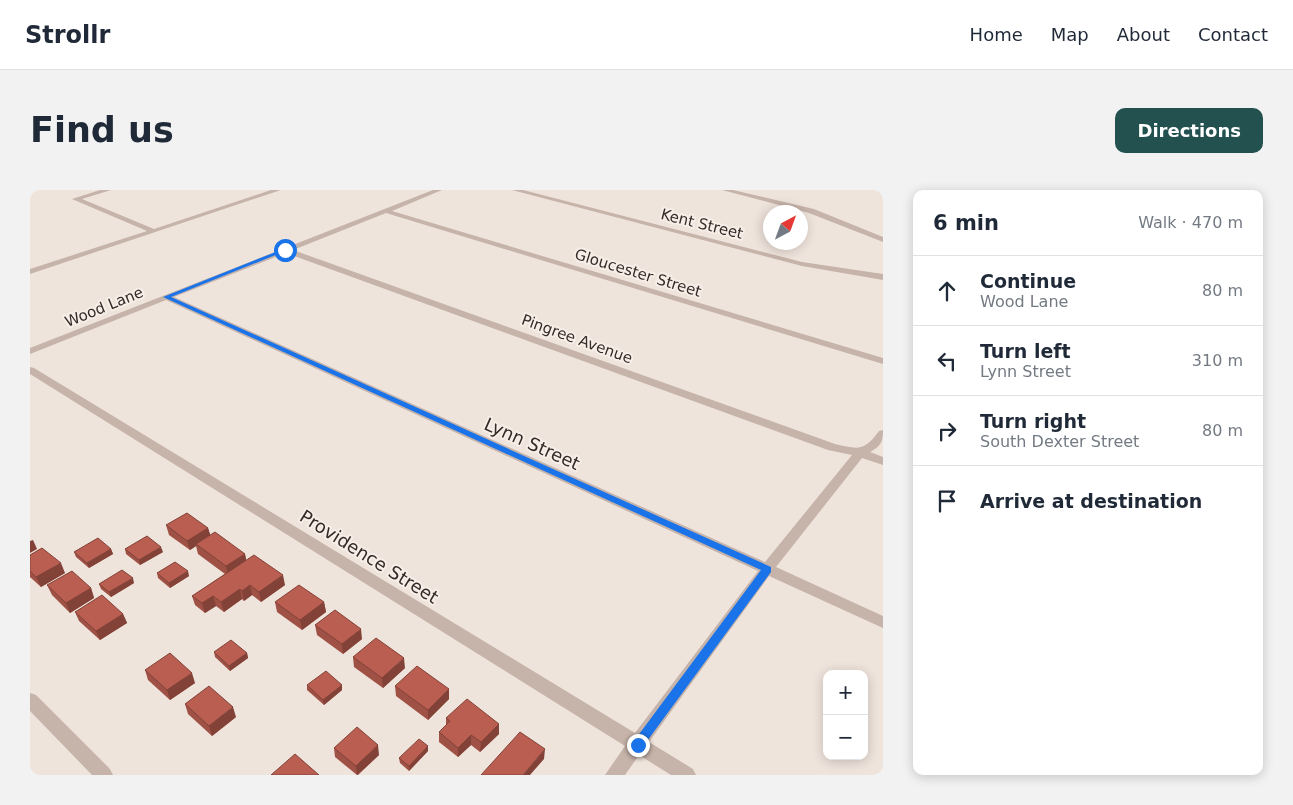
<!DOCTYPE html>
<html lang="en">
<head>
<meta charset="utf-8">
<style>
	:root { --surface:#fff; --page:#f2f2f3; --text:#1f2937; --muted:#747a83; --line:#e0e1e3; --accent:#22514f }
	body { margin:0; font-family:"DejaVu Sans",sans-serif; background:var(--page); color:var(--text) }
	.controls { position:absolute; right:15px; bottom:15px; display:grid; overflow:hidden; border-radius:10px; box-shadow:0 2px 12px #0003 }
	.controls button { width:45px; height:45px; display:grid; place-items:center; padding:0; border:0; border-bottom:1px solid var(--line); background:var(--surface); color:var(--text); font:25px sans-serif }
	.compass { position:absolute; left:733px; top:15px; width:45px; height:45px; border-radius:50%; background:var(--surface); box-shadow:0 2px 12px #0003; rotate:41deg }
	.stop { position:absolute; width:15px; height:15px; margin:-11px; border:4px solid #1a73e8; border-radius:50%; background:#fff }
	.stop.end { background:#1a73e8; border-color:#fff; box-shadow:0 1px 5px #0008 }
	.list { margin:0; padding:0; list-style:none }
	h2 { display:flex; justify-content:space-between; align-items:center; height:65px; margin:0; padding:0 20px; font-size:21px }
	h2 small { font-size:16px; font-weight:400; color:var(--muted) }
	.list li { display:grid; grid-template-columns:32px 1fr auto; gap:15px; align-items:center; box-sizing:border-box; height:70px; padding:0 20px; border-top:1px solid var(--line) }
	.list b { display:block; font-size:19px; white-space:nowrap }
	.list p { margin:0; font-size:16px; white-space:nowrap; color:var(--muted) }
	.list em { font-size:16px; font-style:normal; color:var(--muted) }
	.icon { flex:none; width:28px; height:28px; fill:none; stroke:currentColor; stroke-width:2; stroke-linecap:round; stroke-linejoin:round }
	.map { position:relative; flex:none; width:853px; height:585px; overflow:hidden; border-radius:10px }
	header { display:flex; align-items:center; gap:30px; box-sizing:border-box; height:70px; padding:0 25px; background:var(--surface); border-bottom:1px solid var(--line) }
	header strong { font-size:24px }
	nav { display:flex; gap:28px; margin-inline-start:auto; font-size:18px }
	.intro { display:flex; align-items:center; justify-content:space-between; box-sizing:border-box; height:120px; padding:0 30px }
	h1 { margin:0; font-size:35px }
	.button { padding:12px 22px; border-radius:10px; background:var(--accent); color:#fff; font-size:18px; font-weight:700 }
	main { display:flex; gap:30px; padding:0 30px }
	aside { flex:1; background:var(--surface); border-radius:10px; box-shadow:0 2px 12px #0003 }
	.map>svg:first-child { display:block }
</style>
</head>
<body>
<header>
<strong>Strollr</strong>
<nav><a>Home</a><a>Map</a><a>About</a><a>Contact</a></nav>
</header>
<div class="intro"><h1>Find us</h1><a class="button">Directions</a></div>
<main>
<div class="map">
<svg width="853" height="585" viewBox="0 0 853 585">
	<rect width="100%" height="100%" fill="#efe4dc"/>
	<g fill="none" stroke-linecap="round" stroke-linejoin="round">
		<g fill="#c6b3a9" fill-rule="evenodd">
			<path d="M70 0H81L52 9 124 39 241 0H251L0 84V79L117 41 42 9Z"/>
			<path d="M403 0H412L362 21 853 168V174L356 23 263 60 805 254C828 259 834 262 849 241L853 240C853 252 851 256 840 262L853 267V275L832 268 746 377 853 426V438L739 386 619 552 663 579 666 585H641L609 565 595 585H575L595 556 0 184V177L4 178 605 543 728 381 136 110 0 164V158ZM256 63 798 260 822 265 735 372 144 107Z"/>
			<path d="M482 0H493L772 72 853 84V90L772 76Z"/>
			<path d="M692 0H703L784 19 853 47V52L779 23Z"/>
			<path d="M0 503 6 505 80 579 83 585H62L0 521Z"/>
		</g>
	</g>
	<g fill="#9f5145">
		<path d="M136 335 178 338 180 345 215 364 216 370 255 395 231 412 222 405 214 411 212 409 194 422 186 416 175 423 165 415 162 406 195 384 168 364 166 356 160 360 139 345Z"/>
		<path d="M81 359 83 364 59 378 46 367 44 362Z"/>
		<path d="M95 359 133 362 110 375 96 364Z"/>
		<path d="M0 365 35 383 11 397 0 387Z"/>
		<path d="M127 383 159 386 140 398 128 388Z"/>
		<path d="M104 393 81 407 71 399 69 394Z"/>
		<path d="M17 395 61 398 64 408 40 423 22 405Z"/>
		<path d="M245 412H294L296 422 272 440 247 422Z"/>
		<path d="M45 422 93 424 97 433 70 450 49 431Z"/>
		<path d="M285 435 332 449 313 464 287 445Z"/>
		<path d="M184 462 217 463 218 468 200 481 185 467Z"/>
		<path d="M323 467 375 478 353 498 324 477Z"/>
		<path d="M115 480 165 493 140 510 118 490Z"/>
		<path d="M277 495H312V500L294 515 277 500Z"/>
		<path d="M365 496 419 499V509L398 530 366 506Z"/>
		<path d="M155 514 206 527 182 546 158 524Z"/>
		<path d="M416 528 469 534V544L450 562 441 555 428 567 409 552V542L416 535Z"/>
		<path d="M304 558 349 565 328 585H327L305 567Z"/>
		<path d="M398 561 379 581 370 573 369 568Z"/>
	</g>
	<g fill="#824238">
		<path d="M178 338 181 347 166 354V356L160 360 157 351Z"/>
		<path d="M3 350 7 359 0 363V351Z"/>
		<path d="M131 357 133 362 110 375 109 370Z"/>
		<path d="M81 359 83 364 59 378 57 373Z"/>
		<path d="M215 364 217 374 198 386 196 376Z"/>
		<path d="M31 373 35 383 11 397 6 387Z"/>
		<path d="M158 381 159 386 140 398 139 393Z"/>
		<path d="M253 385 255 395 231 412 229 402Z"/>
		<path d="M103 388 104 393 81 407 79 402Z"/>
		<path d="M220 395 222 405 214 411 212 401Z"/>
		<path d="M61 398 64 408 40 423 36 413Z"/>
		<path d="M210 399 212 409 194 422 191 412Z"/>
		<path d="M183 406 186 416 175 423 172 413Z"/>
		<path d="M294 412 296 422 272 440 270 430Z"/>
		<path d="M93 424 97 433 70 450 66 441Z"/>
		<path d="M331 439 332 449 313 464 312 454Z"/>
		<path d="M217 463 218 468 200 481 199 476Z"/>
		<path d="M374 468 375 478 353 498 352 488Z"/>
		<path d="M162 483 165 493 140 510 137 500Z"/>
		<path d="M312 495V500L294 515 293 510Z"/>
		<path d="M419 499V509L398 530V520Z"/>
		<path d="M203 517 206 527 182 546 179 536Z"/>
		<path d="M469 534V544L450 562 451 552Z"/>
		<path d="M441 545V555L428 567V558Z"/>
		<path d="M348 555 349 565 327 585 326 576Z"/>
		<path d="M398 556V561L379 581V576Z"/>
		<path d="M515 559 514 569 500 585H493Z"/>
	</g>
	<g fill="#b95e50" stroke="#824238">
		<path d="M157 323 178 338 157 351 136 335Z"/>
		<path d="M185 342 215 364 196 376 166 354Z"/>
		<path d="M117 346 131 357 109 370 95 359Z"/>
		<path d="M68 348 81 359 57 373 44 362Z"/>
		<path d="M12 358 31 373 6 387 0 381V365Z"/>
		<path d="M224 365 253 385 229 402 220 395 212 401 210 399 191 412 183 406 172 413 162 406Z"/>
		<path d="M145 372 158 381 139 393 127 383Z"/>
		<path d="M92 380 103 388 79 402 69 394Z"/>
		<path d="M42 381 61 398 36 413 17 395Z"/>
		<path d="M269 395 294 412 270 430 245 412Z"/>
		<path d="M72 405 93 424 66 441 45 422Z"/>
		<path d="M305 420 331 439 312 454 285 435Z"/>
		<path d="M346 448 374 468 352 488 323 467Z"/>
		<path d="M201 450 217 463 199 476 184 462Z"/>
		<path d="M140 463 162 483 137 500 115 480Z"/>
		<path d="M387 476 419 499 398 520 365 496Z"/>
		<path d="M296 481 312 495 293 510 277 495Z"/>
		<path d="M179 496 203 517 179 536 155 514Z"/>
		<path d="M437 509 469 534 451 552 441 545 428 558 409 542 420 531 416 528Z"/>
		<path d="M327 537 348 555 326 576 304 558Z"/>
		<path d="M490 542 515 559 493 585H451Z"/>
		<path d="M389 549 398 556 379 576 369 568Z"/>
		<path d="M265 564 289 585H241Z"/>
	</g>
	<path fill="#1a73e8" d="M253 59 258 60 141 107 741 377V382L612 558H604V551L731 380 133 107Z"/>
	<g text-anchor="middle" stroke-width="4" stroke-linejoin="round" paint-order="stroke">
		<g font-size="15" fill="#342a28" stroke="#f7eee7">
			<text transform="translate(672 34) rotate(14)" y="5">Kent Street</text>
			<text transform="translate(608 83) rotate(17)" y="5">Gloucester Street</text>
			<text transform="translate(74 117) rotate(-22)" y="5">Wood Lane</text>
			<text transform="translate(547 149) rotate(20)" y="5">Pingree Avenue</text>
		</g>
		<g font-size="18" fill="#342a28" stroke="#f7eee7">
			<text transform="translate(502 254) rotate(24)" y="6">Lynn Street</text>
			<text transform="translate(339 367) rotate(32)" y="6">Providence Street</text>
		</g>
	</g>
</svg>
<div class="controls">
<button>+</button>
<button>−</button>
</div>
<svg class="compass" viewBox="-18 -18 36 36"><path d="M0-13l5 13h-10z" fill="#e53935"/><path d="M0 13l5-13h-10z" fill="#747a83"/></svg>
<div class="stop" style="left:255px;top:60px"></div>
<div class="stop end" style="left:608px;top:555px"></div>
</div>
<aside>
<h2>6 min<small>Walk · 470 m</small></h2>
<ul class="list">
<li><svg class="icon" aria-label="ahead" viewBox="0 0 24 24"><path d="M12 20V5M6 11l6-6 6 6"/></svg><div><b>Continue</b><p>Wood Lane</p></div><em>80 m</em></li>
<li><svg class="icon" aria-label="left" viewBox="0 0 24 24"><path d="M17 20v-9H6M10 6l-5 5 5 5"/></svg><div><b>Turn left</b><p>Lynn Street</p></div><em>310 m</em></li>
<li><svg class="icon" aria-label="right" viewBox="0 0 24 24"><path d="M7 20v-9h11M14 6l5 5-5 5"/></svg><div><b>Turn right</b><p>South Dexter Street</p></div><em>80 m</em></li>
<li><svg class="icon" aria-label="arrive" viewBox="0 0 24 24"><path d="M6 21V4h12l-3 4 3 4H6"/></svg><div><b>Arrive at destination</b></div></li>
</ul>
</aside>
</main>
</body>
</html>
